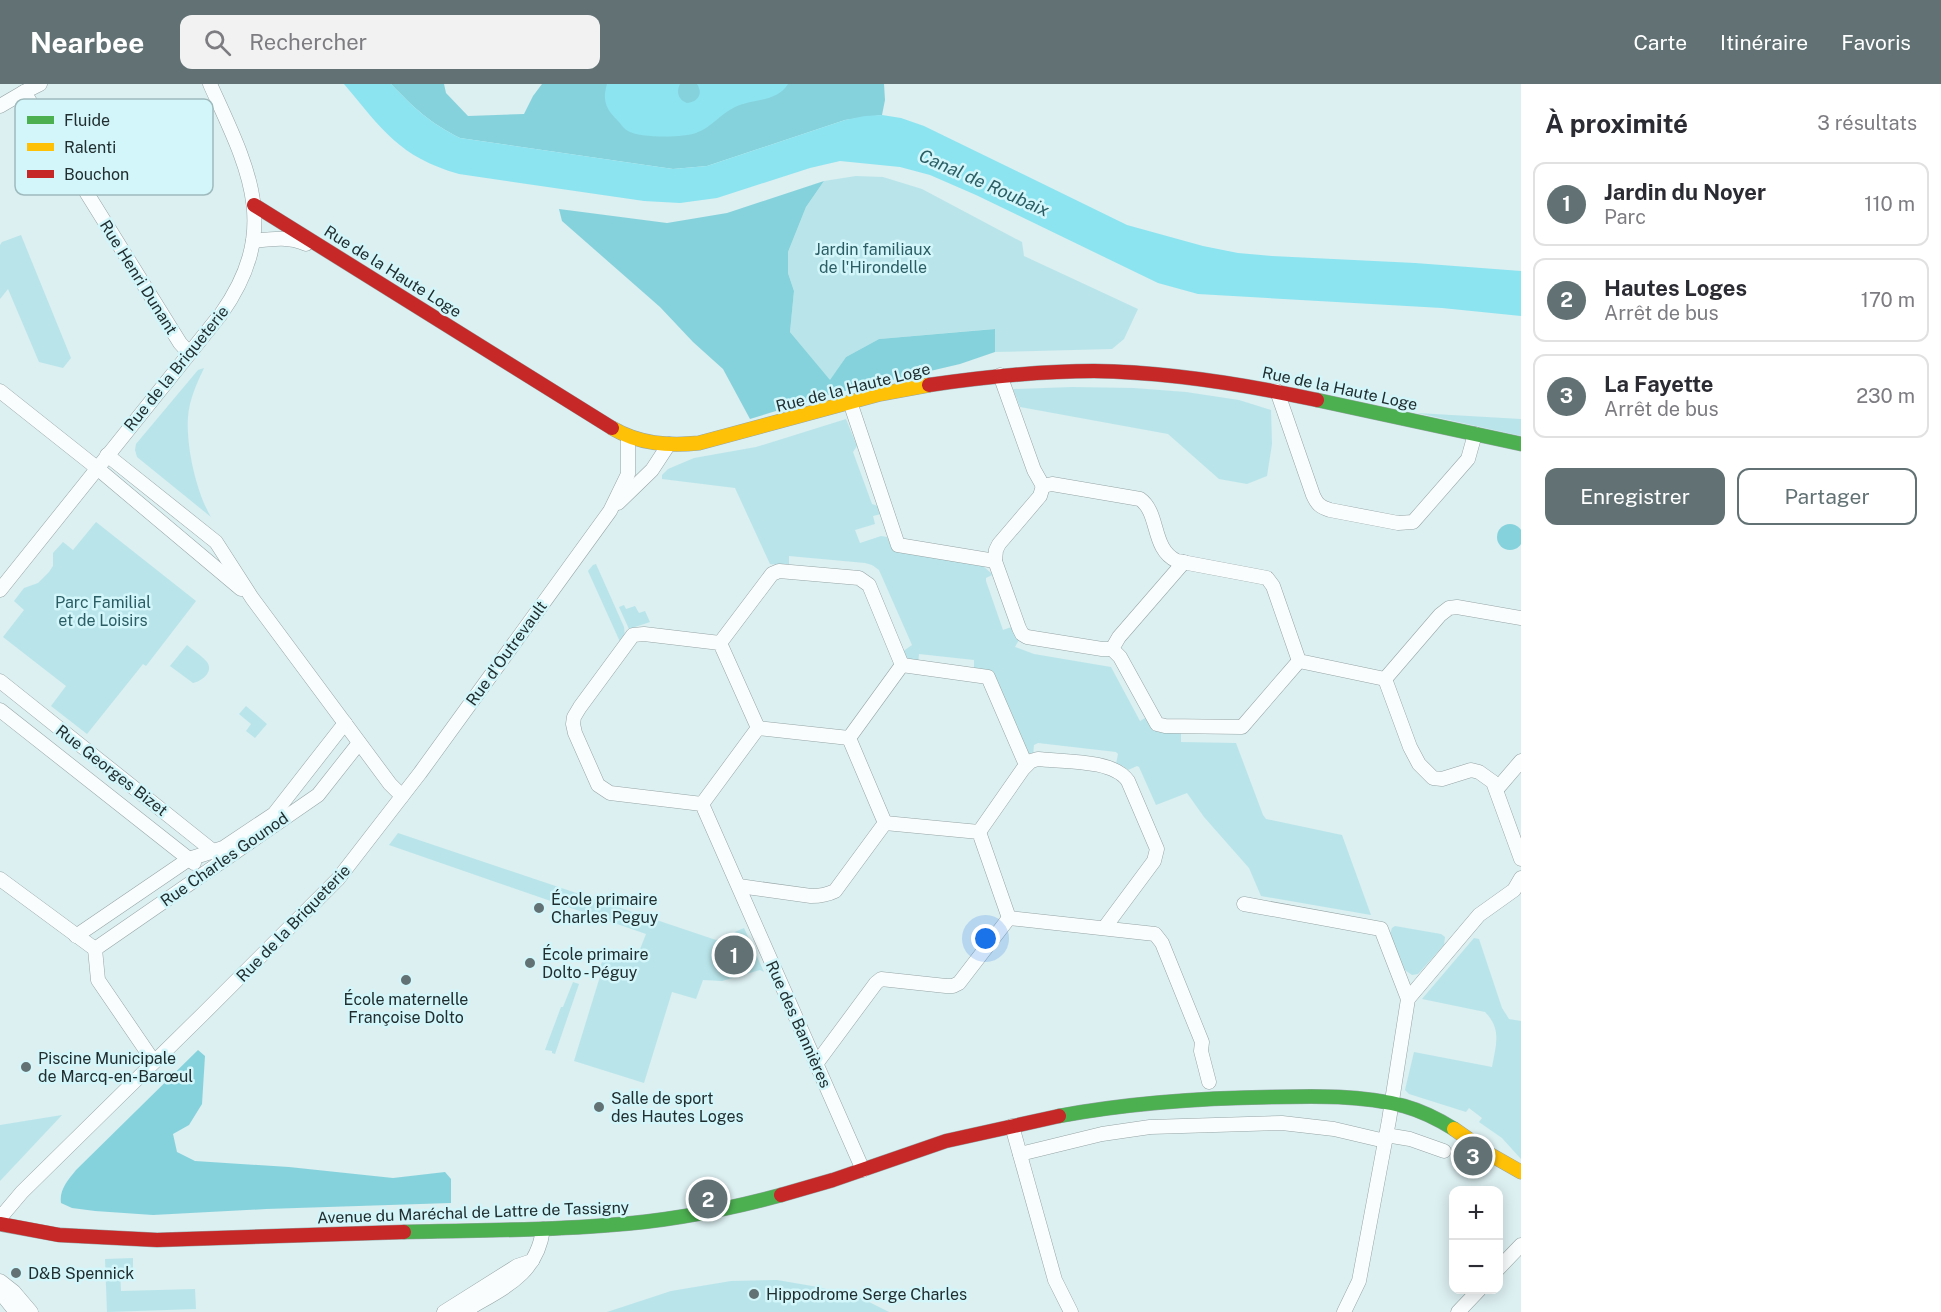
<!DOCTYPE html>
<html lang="fr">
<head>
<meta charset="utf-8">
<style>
	:root { --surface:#fff; --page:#f2f2f3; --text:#2b2b33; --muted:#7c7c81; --line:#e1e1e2; --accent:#627274 }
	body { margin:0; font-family:"Public Sans",sans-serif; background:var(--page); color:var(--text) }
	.controls { position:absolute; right:18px; bottom:18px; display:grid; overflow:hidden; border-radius:12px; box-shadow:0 3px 15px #0003 }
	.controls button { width:54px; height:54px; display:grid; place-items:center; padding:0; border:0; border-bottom:2px solid var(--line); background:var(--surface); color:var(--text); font:30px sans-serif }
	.you { position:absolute; left:986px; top:855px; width:21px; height:21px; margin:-15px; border:4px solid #fff; border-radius:50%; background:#1a73e8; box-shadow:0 0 0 9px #1a73e833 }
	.badge { display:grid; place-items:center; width:39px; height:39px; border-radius:50%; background:var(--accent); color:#fff; font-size:20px; font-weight:700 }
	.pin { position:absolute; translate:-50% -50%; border:3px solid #fff; box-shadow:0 2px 6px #0006 }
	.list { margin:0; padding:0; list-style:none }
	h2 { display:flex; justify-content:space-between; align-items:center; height:78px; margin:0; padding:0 24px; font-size:26px }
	h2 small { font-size:20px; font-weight:400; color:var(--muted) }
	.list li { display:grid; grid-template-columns:39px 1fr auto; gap:18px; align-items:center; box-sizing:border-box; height:84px; margin:0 12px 12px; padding:0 12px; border:2px solid var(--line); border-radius:12px }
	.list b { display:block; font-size:22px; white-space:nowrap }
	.list p { margin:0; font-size:20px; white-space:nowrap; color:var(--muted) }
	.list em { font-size:20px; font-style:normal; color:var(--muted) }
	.actions { display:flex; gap:12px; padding:18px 24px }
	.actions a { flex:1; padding:14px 0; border:2px solid var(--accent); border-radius:12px; text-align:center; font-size:21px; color:var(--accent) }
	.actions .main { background:var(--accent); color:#fff }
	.icon { flex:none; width:33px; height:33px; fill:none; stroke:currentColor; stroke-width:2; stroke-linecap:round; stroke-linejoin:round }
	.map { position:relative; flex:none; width:1521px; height:1228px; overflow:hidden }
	header { display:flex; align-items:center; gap:36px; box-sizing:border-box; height:84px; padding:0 30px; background:var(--accent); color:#fff }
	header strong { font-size:28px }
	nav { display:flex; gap:33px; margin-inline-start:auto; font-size:21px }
	.search { width:420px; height:54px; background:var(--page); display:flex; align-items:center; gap:15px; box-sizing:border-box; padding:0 21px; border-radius:12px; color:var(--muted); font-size:22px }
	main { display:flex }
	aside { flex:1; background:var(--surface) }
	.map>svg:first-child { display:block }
</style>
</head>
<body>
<header>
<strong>Nearbee</strong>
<div class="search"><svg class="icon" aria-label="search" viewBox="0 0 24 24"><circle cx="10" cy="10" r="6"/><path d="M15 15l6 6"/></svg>Rechercher</div>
<nav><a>Carte</a><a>Itinéraire</a><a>Favoris</a></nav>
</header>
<main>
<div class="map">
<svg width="1521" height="1228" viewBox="0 0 1521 1228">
	<rect width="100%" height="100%" fill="#dceff1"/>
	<g fill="#b9e5ea">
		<path d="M856 92 883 93 922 105 1022 158 1024 172 1138 225 1124 255 1112 265 995 268 994 245 879 255 846 273 830 297 790 248 794 207 788 189V168L806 123 824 97Z"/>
		<path d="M21 151 71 274 63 284 39 278 8 205 0 215V161L2 158Z"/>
		<path d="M204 284C197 299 189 316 188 333 186 362 196 408 211 433L137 373 135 366 136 360 198 286Z"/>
		<path d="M1072 303 1134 304 1186 308 1239 316 1271 326 1272 360 1267 392 1247 400 1219 395 1168 350 1020 323 1013 305Z"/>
		<path d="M1417 329 1521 335V352Z"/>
		<path d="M846 335 857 362 853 368 872 420 878 422 881 430 873 432 875 440 855 446 860 459 881 452 887 453 893 466 902 469 914 468 982 479 983 482 991 489 992 491 986 494V497L1003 546 1014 542 1020 554 1015 563 1034 570 1111 583 1140 637 1147 633 1181 647V658L1236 659 1263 731 1266 735 1342 751 1371 831 1261 812 1249 784 1204 733 1187 709 1156 721 1139 683 1137 682 1128 686 1123 682 1116 680 1118 670 1116 668 1038 659 1034 661 1033 671 1026 668 1007 628 974 586V576L919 570 918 581 909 578 902 568 912 561 879 486 872 481 865 479 789 472V482L770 480 735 404 662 395V391L668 385 694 374 756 363Z"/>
		<path d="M96 438 196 517 146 582 143 580 87 650 51 622 66 602 3 553 24 526 14 517 24 504 38 499 49 488 53 482V469L63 458 73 466Z"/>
		<path d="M596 480 624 543 625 553 621 560 588 487 593 481Z"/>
		<path d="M624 521 626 525 635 522 639 529 645 527 650 538 629 545 619 523Z"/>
		<path d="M187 561C193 566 202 572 207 578 214 588 202 597 193 599L170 582Z"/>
		<path d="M246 622 267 640 255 654 246 647 251 640 239 630Z"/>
		<path d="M398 749 716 856 744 844 764 888 760 886 722 897 703 896 696 915 672 908 644 999 574 977 602 886 599 885 605 871 608 870 635 878 646 850 389 761Z"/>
		<path d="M1395 842 1441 850 1445 853 1444 861 1418 890 1412 891 1402 884 1390 850 1392 844Z"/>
		<path d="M1474 854 1479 855 1502 924 1509 935 1521 937V1075L1502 1054 1479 1038 1482 1034 1469 1024 1466 1028 1409 1010 1405 1006 1414 968 1492 983C1496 961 1502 945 1485 928L1422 915Z"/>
		<path d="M573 898 579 900 555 970 552 969V967L545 966 561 923H563Z"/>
		<path d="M62 1031 0 1097V1041Z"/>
		<path d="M133 1174V1184H120L121 1207 195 1205 196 1225 107 1228 105 1175Z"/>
		<path d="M777 1196 818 1203 857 1212 889 1228H607L671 1207 731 1197Z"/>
	</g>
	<g fill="#86d2dc">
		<path d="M391 0H444L446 9 468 32 524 30 533 12 542 0H884L885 16 882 31 845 36 707 82 673 85 460 54C430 39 414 24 391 0Z"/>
		<path d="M824 97 806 123 788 168V189L794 207 790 248 830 296 846 273 879 255 995 245V268L960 280 832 310 750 335 723 285 693 258 660 223 562 137 559 125 667 139 727 129Z"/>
		<circle cx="1510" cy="453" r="13"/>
		<path d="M198 966 205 972 202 1020 189 1041 173 1050 177 1068 195 1077 289 1083 393 1094 445 1088 451 1095V1119L266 1125 153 1131 95 1127 72 1124 61 1119C59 1106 68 1096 76 1086Z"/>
	</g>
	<g fill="#8ce4f0">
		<path d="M344 0H391C414 24 430 39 460 54L673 85 707 82 845 36 865 32 882 31 901 34 924 42 1127 141 1203 162 1238 169 1272 172 1415 179 1521 187V232L1442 224 1198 210 1158 199 976 111 930 91 900 83 840 77 810 84 717 114 680 119 644 117 459 90C399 73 382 45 344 0Z"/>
		<path d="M607 0H680C676 8 678 16 687 19 699 18 703 9 697 0H788C776 19 753 14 735 23 720 30 712 43 696 49 683 54 639 54 628 47 624 45 621 40 618 37 606 25 602 17 607 0Z"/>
	</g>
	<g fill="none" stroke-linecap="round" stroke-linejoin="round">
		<g stroke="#96a5a6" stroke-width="15">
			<g id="street">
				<path d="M40 0 24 8 180 259 189 269"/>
				<path d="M0 22 24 8"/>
				<path d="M253 157C271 155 289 152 306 160"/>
				<path d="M1000 291 1034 386 1043 402 1052 400 1140 415C1160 429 1151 465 1177 477L1267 494 1273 502 1299 577 1385 595 1410 663 1419 680 1433 694 1442 695 1471 686 1479 688 1493 698 1521 775"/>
				<path d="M0 307 97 384 241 505"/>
				<path d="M1277 307 1313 411C1317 420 1320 423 1330 426L1398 439 1413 438 1468 375 1475 350"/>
				<path d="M850 318 898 461 995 477"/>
				<path d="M107 371 216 458 252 514 390 700 402 712"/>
				<path d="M1043 402 1040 412 999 460 996 466 995 477 1019 544 1022 550 1027 553 1102 565H1112"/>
				<path d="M618 419 652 386 669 360"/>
				<path d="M1184 478 1119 553 1112 565 1120 573 1157 640 1165 642 1242 643 1299 577"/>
				<path d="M0 506 221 230C282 144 248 84 210 0"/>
				<path d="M720 559 772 490 779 487 859 494 869 501 902 581 849 654 758 644"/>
				<path d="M902 581 988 593 1026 681"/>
				<path d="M1385 595 1440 531 1449 524 1457 523 1521 534"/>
				<path d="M0 597 218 771"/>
				<path d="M0 626 194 779"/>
				<path d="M849 654 885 739"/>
				<path d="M1497 705 1521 677"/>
				<path d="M702 720 610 709 598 701 575 649 573 640 574 633 580 623 633 551 644 550 720 559 758 644 702 720 863 1086"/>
				<path d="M979 748 1023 685 1031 677 1038 675C1063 678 1113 675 1128 697L1157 765 1154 777 1105 843"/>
				<path d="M0 795 95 865 318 711 359 659"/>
				<path d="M739 802 811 812C821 812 827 811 835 807L885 739 979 748 1009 834"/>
				<path d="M1244 820 1381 845 1408 915"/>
				<path d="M1009 834 1155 850 1162 859 1202 958 1201 967 1209 998"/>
				<path d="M76 852 189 775 223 764 274 730 345 639"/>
				<path d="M95 865 98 896 154 978"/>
				<path d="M816 980 876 899 881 895 946 902H953L959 899 1009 834"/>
				<path d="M1012 1042 1055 1196 1071 1228"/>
				<path d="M1386 1051 1410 1055 1444 1067"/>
				<path d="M1020 1070 1102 1050 1150 1043 1282 1039 1334 1045 1385 1057"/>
				<path d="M0 1134 22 1108 203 930 338 795 420 689 610 427 628 390V353"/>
				<path d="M1498 1185 1521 1161"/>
				<path d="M0 1197 14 1208 31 1228"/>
				<path d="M0 1208 16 1228"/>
				<path d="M444 1228 517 1182 532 1177"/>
				<path d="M463 1228C500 1205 537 1193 543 1145"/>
				<path d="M1344 1228 1359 1197 1389 1036 1408 915 1479 831 1514 806 1521 794"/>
				<path d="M1458 1228 1479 1206"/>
			</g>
		</g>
		<g stroke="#96a5a6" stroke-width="15">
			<g id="fast">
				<path d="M1317 316 1521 360"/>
				<path d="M1059 1032C1129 1019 1201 1014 1272 1013 1316 1012 1362 1011 1404 1022 1422 1027 1438 1035 1454 1045"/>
				<path d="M404 1148C473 1146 541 1147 610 1141 667 1137 725 1126 781 1111"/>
			</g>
		</g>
		<g stroke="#96a5a6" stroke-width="15">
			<g id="slow">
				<path d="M612 344C639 360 668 362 699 359L880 310 929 301"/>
				<path d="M1454 1045 1491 1071 1521 1088"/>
			</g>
		</g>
		<g stroke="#96a5a6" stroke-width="15">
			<g id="jam">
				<path d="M254 121 612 344"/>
				<path d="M929 301C984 293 1039 287 1094 287 1170 288 1243 300 1317 316"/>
				<path d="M781 1111 833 1096 946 1057 1059 1032"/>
				<path d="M0 1140 59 1151 157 1156 404 1148"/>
			</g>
		</g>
		<use href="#street" stroke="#fafdfd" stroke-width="14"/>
		<use href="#fast" stroke="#4caf50" stroke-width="14"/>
		<use href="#slow" stroke="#ffc107" stroke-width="14"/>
		<use href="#jam" stroke="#c62828" stroke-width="14"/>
	</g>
	<g fill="#627274" stroke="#d3f6fa" stroke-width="2">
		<circle cx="539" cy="824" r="6"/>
		<circle cx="530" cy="879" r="6"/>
		<circle cx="406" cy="896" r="6"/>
		<circle cx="26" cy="983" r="6"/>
		<circle cx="599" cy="1023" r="6"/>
		<circle cx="16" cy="1189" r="6"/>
		<circle cx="754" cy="1210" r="6"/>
	</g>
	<g text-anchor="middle" stroke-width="5" stroke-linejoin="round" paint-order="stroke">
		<g font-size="16" fill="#2a5d64" stroke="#d3f6fa">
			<text x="873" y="171">Jardin familiaux<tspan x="873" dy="18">de l'Hirondelle</tspan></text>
			<text x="103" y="524">Parc Familial<tspan x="103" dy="18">et de Loisirs</tspan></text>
		</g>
		<g font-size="16" fill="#212e30" stroke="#d3f6fa">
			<text transform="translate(393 187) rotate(32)" y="6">Rue de la Haute Loge</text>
			<text transform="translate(139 193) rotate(58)" y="6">Rue Henri Dunant</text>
			<text transform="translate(176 284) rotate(-51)" y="6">Rue de la Briqueterie</text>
			<text transform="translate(853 303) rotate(-14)" y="6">Rue de la Haute Loge</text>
			<text transform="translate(1340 304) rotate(12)" y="6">Rue de la Haute Loge</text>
			<text transform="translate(506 569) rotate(-54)" y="6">Rue d'Outrevault</text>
			<text transform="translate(112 686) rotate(38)" y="6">Rue Georges Bizet</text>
			<text transform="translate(224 775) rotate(-35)" y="6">Rue Charles Gounod</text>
			<text transform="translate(293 839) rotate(-46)" y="6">Rue de la Briqueterie</text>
			<text transform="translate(799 940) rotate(66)" y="6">Rue des Bannières</text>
			<text transform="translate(473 1128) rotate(-2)" y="6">Avenue du Maréchal de Lattre de Tassigny</text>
		</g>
		<g font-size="16" fill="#212e30" stroke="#d3f6fa" text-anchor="start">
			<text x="551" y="821">École primaire<tspan x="551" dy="18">Charles Peguy</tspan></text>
			<text x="542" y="876">École primaire<tspan x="542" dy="18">Dolto - Péguy</tspan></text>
			<text x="406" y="921" text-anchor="middle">École maternelle<tspan x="406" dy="18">Françoise Dolto</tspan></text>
			<text x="38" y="980">Piscine Municipale<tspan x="38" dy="18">de Marcq-en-Barœul</tspan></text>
			<text x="611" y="1020">Salle de sport<tspan x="611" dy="18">des Hautes Loges</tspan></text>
			<text x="28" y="1195">D&amp;B Spennick</text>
			<text x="766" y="1216">Hippodrome Serge Charles</text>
		</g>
		<g font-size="18" font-style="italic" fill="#2b5e64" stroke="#d3f6fa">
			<text transform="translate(984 99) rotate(24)" y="6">Canal de Roubaix</text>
		</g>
	</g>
	<rect x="15" y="15" width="198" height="96" rx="9" fill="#d3f6fa" stroke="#9ebabd" stroke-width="1.5"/>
	<rect x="27" y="32" width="27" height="8" fill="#4caf50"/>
	<rect x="27" y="59" width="27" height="8" fill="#ffc107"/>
	<rect x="27" y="86" width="27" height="8" fill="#c62828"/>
	<g font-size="16" fill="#212e30">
		<text x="64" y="42">Fluide</text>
		<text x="64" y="69">Ralenti</text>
		<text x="64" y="96">Bouchon</text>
	</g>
</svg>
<div class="controls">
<button>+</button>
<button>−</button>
</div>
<div class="you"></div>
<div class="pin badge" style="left:734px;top:871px">1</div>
<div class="pin badge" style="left:708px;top:1115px">2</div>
<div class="pin badge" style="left:1473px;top:1072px">3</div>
</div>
<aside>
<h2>À proximité<small>3 résultats</small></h2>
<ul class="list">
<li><span class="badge">1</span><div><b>Jardin du Noyer</b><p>Parc</p></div><em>110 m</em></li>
<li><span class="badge">2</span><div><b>Hautes Loges</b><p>Arrêt de bus</p></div><em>170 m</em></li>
<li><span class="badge">3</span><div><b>La Fayette</b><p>Arrêt de bus</p></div><em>230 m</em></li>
</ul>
<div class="actions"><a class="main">Enregistrer</a><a>Partager</a></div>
</aside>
</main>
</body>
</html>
